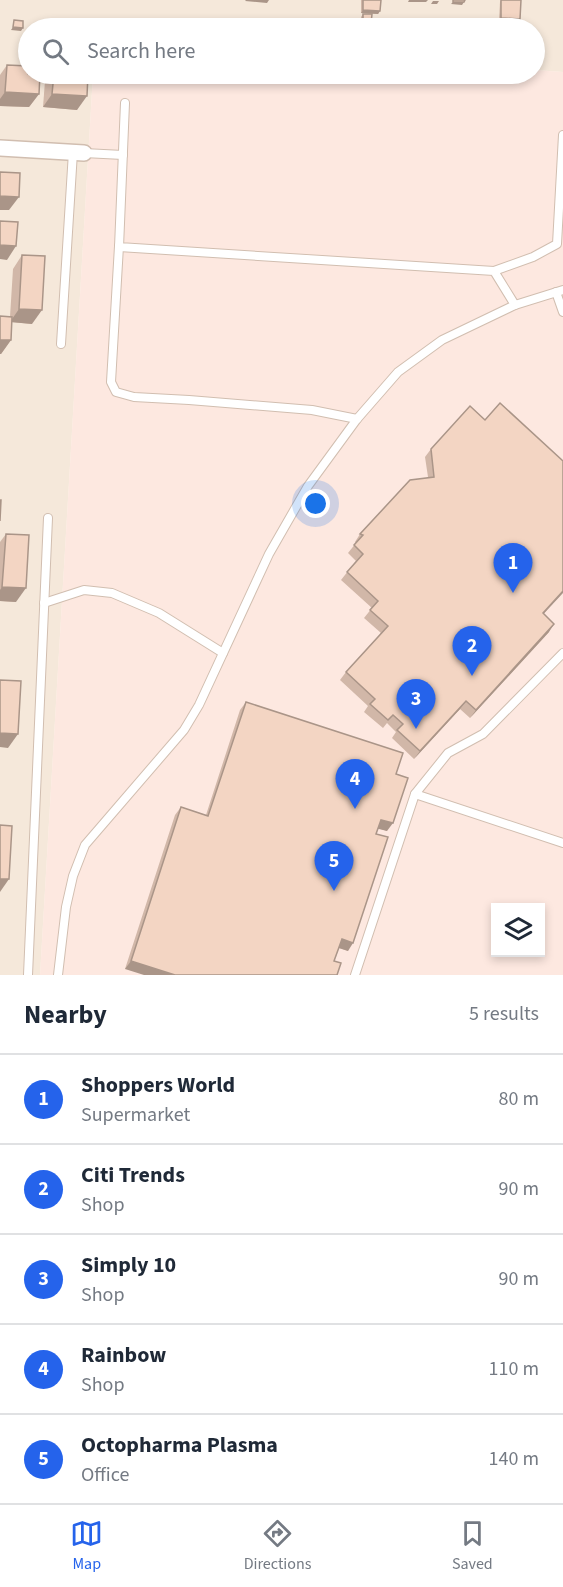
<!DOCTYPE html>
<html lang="en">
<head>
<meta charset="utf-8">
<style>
	:root { --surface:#fff; --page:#f2f2f3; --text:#1f2937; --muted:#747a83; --line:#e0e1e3; --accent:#2563eb }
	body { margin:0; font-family:"Source Sans 3",sans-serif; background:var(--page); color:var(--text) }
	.controls { position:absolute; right:18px; bottom:18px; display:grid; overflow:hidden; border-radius:0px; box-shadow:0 3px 9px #0003 }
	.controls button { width:54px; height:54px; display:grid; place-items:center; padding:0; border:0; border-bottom:2px solid var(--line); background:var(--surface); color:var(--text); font:30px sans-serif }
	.you { position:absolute; left:316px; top:504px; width:21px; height:21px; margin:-15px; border:4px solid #fff; border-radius:50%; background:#1a73e8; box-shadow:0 0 0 9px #1a73e833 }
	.badge { display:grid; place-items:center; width:39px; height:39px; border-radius:50%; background:var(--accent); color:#fff; font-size:20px; font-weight:700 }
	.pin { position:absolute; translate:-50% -50px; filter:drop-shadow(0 2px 3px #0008) }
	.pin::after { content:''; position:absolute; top:32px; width:21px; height:18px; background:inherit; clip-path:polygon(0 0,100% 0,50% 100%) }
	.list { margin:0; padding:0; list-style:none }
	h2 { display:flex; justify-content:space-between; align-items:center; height:78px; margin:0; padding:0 24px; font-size:26px }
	h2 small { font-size:20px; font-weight:400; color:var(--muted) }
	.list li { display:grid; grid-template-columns:39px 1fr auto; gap:18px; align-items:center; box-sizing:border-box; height:90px; padding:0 24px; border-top:2px solid var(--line) }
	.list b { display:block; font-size:22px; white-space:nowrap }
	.list p { margin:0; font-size:20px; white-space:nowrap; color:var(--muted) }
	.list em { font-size:20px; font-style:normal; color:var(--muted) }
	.icon { flex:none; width:33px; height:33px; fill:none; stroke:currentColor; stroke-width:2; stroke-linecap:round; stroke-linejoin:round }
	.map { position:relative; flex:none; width:563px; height:975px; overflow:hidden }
	.search { position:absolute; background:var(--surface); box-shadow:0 3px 9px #0003; left:18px; right:18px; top:18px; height:66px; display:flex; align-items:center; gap:15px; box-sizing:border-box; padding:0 21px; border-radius:33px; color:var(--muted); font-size:22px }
	.sheet { height:528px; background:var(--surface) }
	nav { display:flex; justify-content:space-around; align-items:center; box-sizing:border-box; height:84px; border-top:2px solid var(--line); background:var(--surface); font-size:16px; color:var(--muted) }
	nav a { display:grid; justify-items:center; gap:3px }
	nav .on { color:var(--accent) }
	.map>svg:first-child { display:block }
</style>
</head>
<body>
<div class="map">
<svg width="563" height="975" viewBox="0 0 563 975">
	<rect width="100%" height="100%" fill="#fdf6ec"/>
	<path fill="#f5e8da" d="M0 0H563V72L535 70 534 28H28V74H93L40 975H0Z"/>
	<path fill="#fde8e0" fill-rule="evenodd" d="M535 70 563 72V975H40L93 74H534ZM496 908H540V952H496Z"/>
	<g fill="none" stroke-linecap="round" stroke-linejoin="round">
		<g stroke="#d1beb0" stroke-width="10">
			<g id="service">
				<path d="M125 103 119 247 494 271 515 305"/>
				<path d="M84 153 123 155"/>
				<path d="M119 246 111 382 116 392 134 397 189 400 312 410 357 419"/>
				<path d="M494 271 533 257 557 244 563 135"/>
				<path d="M556 292 563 312"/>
				<path d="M61 344 73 152"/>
				<path d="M44 603 84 590 112 593 159 613 223 653"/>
				<path d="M415 794 563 843"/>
				<path d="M28 975 48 518"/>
				<path d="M58 975 66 907 73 876 85 845 184 730 199 705 269 554 308 486 357 419 398 372 442 340 515 305 563 290"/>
				<path d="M355 975 415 794 448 753 483 734 563 653"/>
			</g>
		</g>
		<g stroke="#d1beb0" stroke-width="18">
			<path id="minor" d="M0 148 84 153"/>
		</g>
		<use href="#service" stroke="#fff" stroke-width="8"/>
		<use href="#minor" stroke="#fff" stroke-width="15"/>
	</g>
	<g fill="#d1b7a8">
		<path d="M361 0H381L380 11 378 14 361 13Z"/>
		<path d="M501 0H521L518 22 499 21 500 2Z"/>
		<path d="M363 14 369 27 361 26V17Z"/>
		<path d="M7 65 39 94 29 107 0 106V75Z"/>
		<path d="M50 74H88L77 110 43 107 45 81Z"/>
		<path d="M22 255 32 324 12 322 11 340 1 354H0V316L10 317 13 269Z"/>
		<path d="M431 449 543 614 549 632 470 718 460 709 414 759 392 738 396 732 387 723 383 728 364 712 368 706 340 680 346 672 381 633 364 618 372 608 341 580 356 561 348 553 356 543 355 542 360 534 428 477 425 457Z"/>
		<path d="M6 534 16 602 0 601V542Z"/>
		<path d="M246 702 396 774 387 831 378 828 348 951 339 948 334 961 125 969 175 815 181 807 206 815 240 710Z"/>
	</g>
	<g fill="#aa9588">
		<path d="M246 0H269L267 3 245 1Z"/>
		<path d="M409 0H428L426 2H408Z"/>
		<path d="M433 1H439L437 4H431Z"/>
		<path d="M453 2H464L462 5 451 4Z"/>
		<path d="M363 10 380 11 378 14 361 13Z"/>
		<path d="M501 18 520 19 518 22 499 21Z"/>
		<path d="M363 23 371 24 369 27 361 26Z"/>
		<path d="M13 27 23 28 21 31 11 30Z"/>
		<path d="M5 92 39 94 29 107 0 106V99Z"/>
		<path d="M52 94 87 96 77 110 43 107Z"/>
		<path d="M0 196 19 197 9 210H0Z"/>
		<path d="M0 245 16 246 7 260 0 259Z"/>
		<path d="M19 309 42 310 32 324 10 322Z"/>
		<path d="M0 340H11L1 354H0Z"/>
		<path d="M2 587 26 588 16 602 0 601V590Z"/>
		<path d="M563 591V593L537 621 543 613Z"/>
		<path d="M554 624 549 632 470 718 476 710Z"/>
		<path d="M466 701 460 709 414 759 420 751Z"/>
		<path d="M0 733 18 734 8 748 0 747Z"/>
		<path d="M381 820 393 823 387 831 375 828Z"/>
		<path d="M0 879H9L0 892Z"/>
		<path d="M342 939 353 943 348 951 336 947Z"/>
		<path d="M131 961 175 975H144L125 969Z"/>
	</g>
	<g fill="#f3d5c3" stroke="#aa9588" stroke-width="1.5">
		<path d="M363 0H381L380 11 363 10Z"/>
		<path d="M453 0H465L464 2H453Z"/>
		<path d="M501 0H521L520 19 501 18Z"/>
		<path d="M363 14H372L371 24 363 23Z"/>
		<path d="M14 20 23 21V28L13 27Z"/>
		<path d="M7 65 28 66V74H40L39 94 5 92Z"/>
		<path d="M54 74H88L87 96 52 94Z"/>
		<path d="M0 172 20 173 19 197 0 196Z"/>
		<path d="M0 221 18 222 16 246 0 245Z"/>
		<path d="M22 255 45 256 42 310 19 309Z"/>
		<path d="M0 316 12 317 11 340H0Z"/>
		<path d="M500 403 563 461V591L543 613 554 624 476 710 466 701 420 751 397 730 403 724 393 715 388 720 370 704 375 699 346 672 388 626 370 610 378 601 347 572 363 554 354 545 363 535 360 534 410 480 434 477 431 449 470 406 485 420Z"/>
		<path d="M0 500H1L0 521Z"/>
		<path d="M6 534 29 535 26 588 2 587Z"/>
		<path d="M0 680 21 681 18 734 0 733Z"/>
		<path d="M246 702 403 753 396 774 408 778 393 823 381 820 376 834 388 837 353 943 342 939 334 961 341 963 337 975H175L131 961 181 807 208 816Z"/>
		<path d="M0 825 12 826 9 879H0Z"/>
	</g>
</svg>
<div class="controls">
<button><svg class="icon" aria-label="layers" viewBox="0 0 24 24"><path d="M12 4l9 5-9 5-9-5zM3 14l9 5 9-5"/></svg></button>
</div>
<div class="you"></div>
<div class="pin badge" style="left:513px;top:593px">1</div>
<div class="pin badge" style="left:472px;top:676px">2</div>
<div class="pin badge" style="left:416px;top:729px">3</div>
<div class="pin badge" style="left:355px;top:809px">4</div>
<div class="pin badge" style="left:334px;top:891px">5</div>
<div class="search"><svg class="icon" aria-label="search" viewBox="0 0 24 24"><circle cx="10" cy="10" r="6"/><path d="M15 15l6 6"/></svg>Search here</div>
</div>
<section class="sheet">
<h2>Nearby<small>5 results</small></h2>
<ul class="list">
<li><span class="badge">1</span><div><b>Shoppers World</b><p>Supermarket</p></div><em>80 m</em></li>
<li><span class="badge">2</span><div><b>Citi Trends</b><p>Shop</p></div><em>90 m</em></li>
<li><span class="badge">3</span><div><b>Simply 10</b><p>Shop</p></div><em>90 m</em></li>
<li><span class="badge">4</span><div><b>Rainbow</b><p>Shop</p></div><em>110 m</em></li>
<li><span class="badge">5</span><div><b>Octopharma Plasma</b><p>Office</p></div><em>140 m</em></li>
</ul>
</section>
<nav>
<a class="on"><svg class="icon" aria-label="map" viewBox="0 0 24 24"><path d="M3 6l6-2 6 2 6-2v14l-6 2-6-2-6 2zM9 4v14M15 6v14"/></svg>Map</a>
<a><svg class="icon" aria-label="directions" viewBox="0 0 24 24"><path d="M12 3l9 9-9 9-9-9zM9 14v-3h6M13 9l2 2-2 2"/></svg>Directions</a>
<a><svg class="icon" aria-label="saved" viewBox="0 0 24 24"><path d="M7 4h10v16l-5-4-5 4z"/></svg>Saved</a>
</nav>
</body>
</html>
